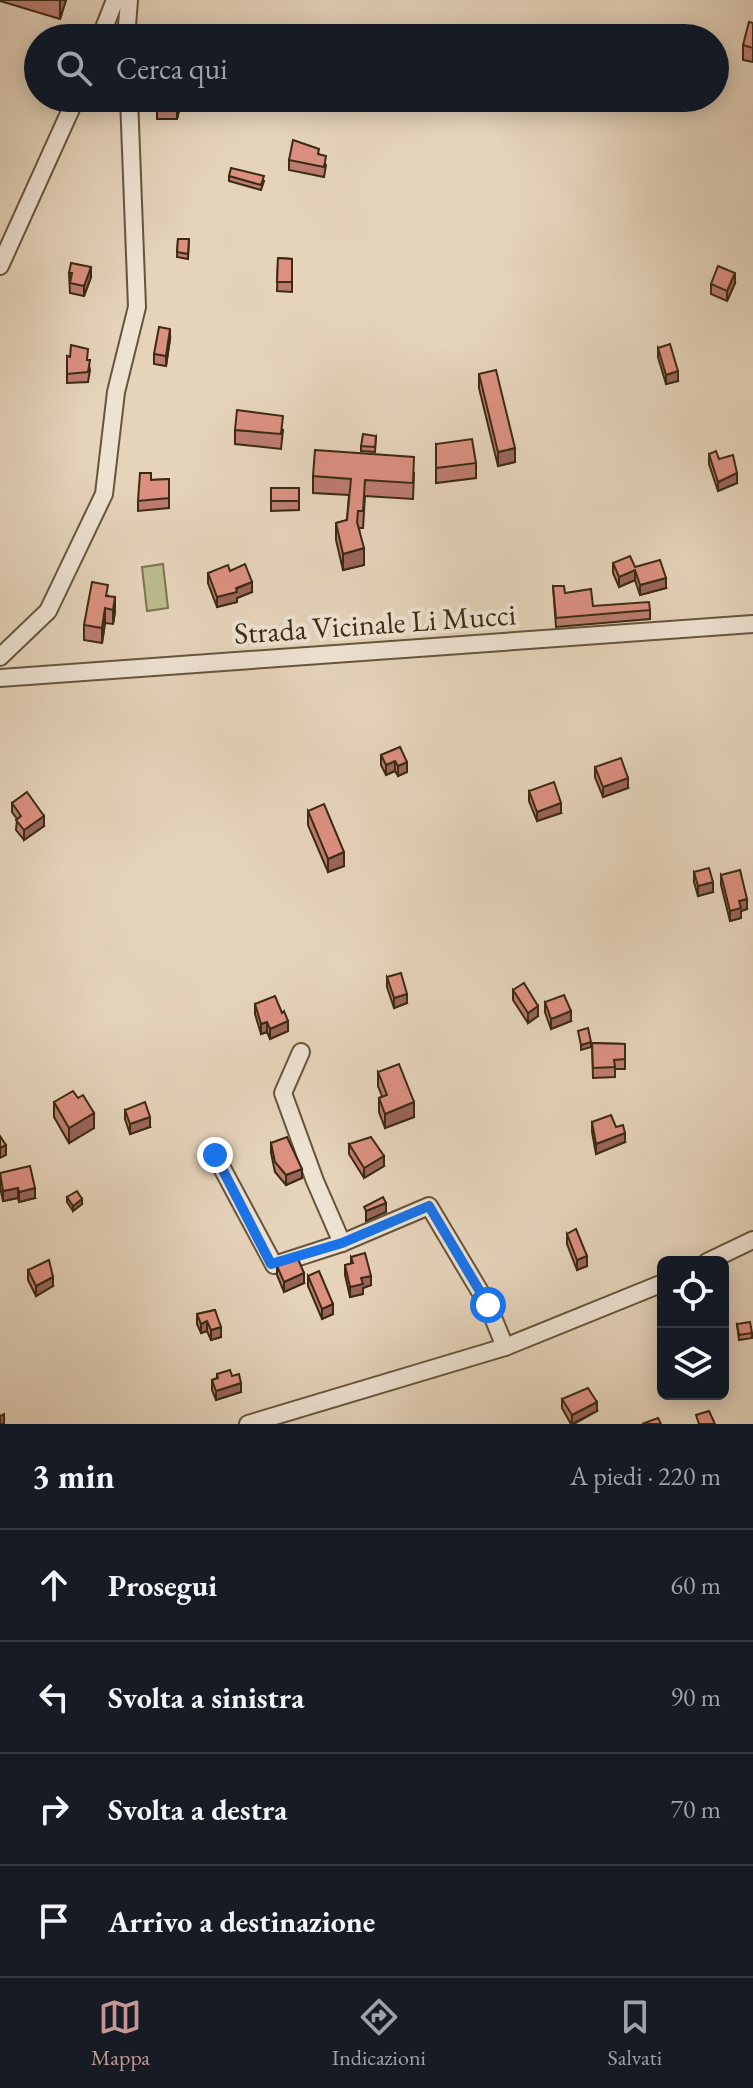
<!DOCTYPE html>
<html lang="it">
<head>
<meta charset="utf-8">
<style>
	:root { --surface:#171b24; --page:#20242c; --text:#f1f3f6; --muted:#9ea1a6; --line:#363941; --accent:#c59692 }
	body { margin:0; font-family:"EB Garamond",serif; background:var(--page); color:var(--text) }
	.controls { position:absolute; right:24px; bottom:24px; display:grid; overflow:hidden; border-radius:12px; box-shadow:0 4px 20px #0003 }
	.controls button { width:72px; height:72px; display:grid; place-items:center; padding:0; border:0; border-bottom:2px solid var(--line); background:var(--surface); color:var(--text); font:40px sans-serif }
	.stop { position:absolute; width:24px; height:24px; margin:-18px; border:6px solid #1a73e8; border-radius:50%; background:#fff }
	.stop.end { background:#1a73e8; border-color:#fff; box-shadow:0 2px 8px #0008 }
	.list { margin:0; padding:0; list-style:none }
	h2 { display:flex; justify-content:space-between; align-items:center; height:104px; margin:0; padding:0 32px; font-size:34px }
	h2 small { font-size:26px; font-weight:400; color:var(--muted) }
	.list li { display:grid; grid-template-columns:52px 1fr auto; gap:24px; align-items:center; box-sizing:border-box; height:112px; padding:0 32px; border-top:2px solid var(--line) }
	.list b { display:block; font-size:30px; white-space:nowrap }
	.list em { font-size:26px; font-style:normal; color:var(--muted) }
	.icon { flex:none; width:44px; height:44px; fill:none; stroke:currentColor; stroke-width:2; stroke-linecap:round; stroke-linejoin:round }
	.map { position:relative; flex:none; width:753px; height:1424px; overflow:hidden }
	.search { position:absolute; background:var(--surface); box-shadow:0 4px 20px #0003; left:24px; right:24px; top:24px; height:88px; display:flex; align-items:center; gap:20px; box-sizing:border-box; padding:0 28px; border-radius:44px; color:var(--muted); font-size:30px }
	.sheet { height:552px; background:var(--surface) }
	nav { display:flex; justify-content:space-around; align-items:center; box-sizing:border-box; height:112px; border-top:2px solid var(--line); background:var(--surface); font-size:22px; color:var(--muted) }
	nav a { display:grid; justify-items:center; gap:4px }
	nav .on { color:var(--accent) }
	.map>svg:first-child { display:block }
</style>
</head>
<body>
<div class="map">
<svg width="753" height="1424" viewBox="0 0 753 1424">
	<rect width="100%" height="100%" fill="#e5d3ba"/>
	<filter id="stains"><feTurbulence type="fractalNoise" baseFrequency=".0025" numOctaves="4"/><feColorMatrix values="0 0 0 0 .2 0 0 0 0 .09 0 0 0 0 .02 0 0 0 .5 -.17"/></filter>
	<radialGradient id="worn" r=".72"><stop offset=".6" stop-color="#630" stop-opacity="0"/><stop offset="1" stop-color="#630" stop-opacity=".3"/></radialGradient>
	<path fill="#babb8c" stroke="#7b734f" stroke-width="2" d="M163 564 168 608 147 611 142 567Z"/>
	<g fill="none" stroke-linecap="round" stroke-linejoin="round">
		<g stroke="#66553c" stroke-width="20">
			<g id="minor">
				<path d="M100 38 115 0"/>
				<path d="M126 38 129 0"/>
				<path d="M0 266 76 98"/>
				<path d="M0 657 48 611 104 494 116 392 137 307 129 98"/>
				<path d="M0 678 753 624"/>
				<path d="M301 1052 283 1093 315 1181 342 1243"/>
				<path d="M215 1155 274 1265 342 1243 429 1206 488 1305 505 1347"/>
				<path d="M707 1262 753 1240"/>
				<path d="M248 1424 505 1347 663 1283"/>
			</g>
		</g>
		<use href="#minor" stroke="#eee2d2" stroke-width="16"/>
	</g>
	<g fill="#bc7c70" stroke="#3c2b12" stroke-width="2">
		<path d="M0 0H66L60 19 0 1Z"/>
		<path d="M753 23V62L743 60V45Z"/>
		<path d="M147 98H182L177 119H157V111H147Z"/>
		<path d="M319 154 326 165 324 177 289 170V160Z"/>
		<path d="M229 176 264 181 261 190 229 181Z"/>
		<path d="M178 239H189L188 259 177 257Z"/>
		<path d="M278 258 292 259V292L277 291Z"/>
		<path d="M69 273 91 277 84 296 70 293Z"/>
		<path d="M735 283 727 301 711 294V284Z"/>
		<path d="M170 339 166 366 154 364V354Z"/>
		<path d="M658 348 678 381 666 384 658 357Z"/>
		<path d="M67 356 88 360 90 370 88 382 67 383Z"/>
		<path d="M479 374 515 462 498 466 479 388Z"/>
		<path d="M235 430H283L281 449 235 444Z"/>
		<path d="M376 436 375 452 361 451V446Z"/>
		<path d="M436 444 476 463V478L436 483Z"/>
		<path d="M709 454 719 459 737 483 718 491 709 464Z"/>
		<path d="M414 473 413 499 365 496 363 528H359L364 565 343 570 336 540V523L347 520 349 495 313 493V476Z"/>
		<path d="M169 479V508L138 511V501L151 480Z"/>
		<path d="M271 488H299V510L271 511Z"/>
		<path d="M613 563 635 567 666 588 640 595 635 580 619 587 613 573Z"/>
		<path d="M230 571 252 592 237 598V602L217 607 208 583V573Z"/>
		<path d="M553 586 565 593 593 606 650 610V619L556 627Z"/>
		<path d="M108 596 115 612 113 624 105 623 102 643 84 640V625Z"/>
		<path d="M269 628 270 641 239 645 238 631Z"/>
		<path d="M400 747 407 772 398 776 395 771 386 775 381 765V755Z"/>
		<path d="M595 767 628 788 603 797 595 777Z"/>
		<path d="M529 791 561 813 537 821 529 801Z"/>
		<path d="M12 803 44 826 24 840 16 830 17 819 12 812Z"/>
		<path d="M308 811 344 866 328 872 308 825Z"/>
		<path d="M694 872 713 892 698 896 694 882Z"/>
		<path d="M721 875 747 909 741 911V918L730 921 721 885Z"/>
		<path d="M387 977 407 1003 394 1008 387 987Z"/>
		<path d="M513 990 538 1016 528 1023 513 1000Z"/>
		<path d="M545 1002 571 1021 551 1029 545 1012Z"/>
		<path d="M255 1004 282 1013 288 1031 270 1039 267 1032 261 1034 255 1014Z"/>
		<path d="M592 1043 625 1044V1069H615V1077L593 1078Z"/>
		<path d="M378 1072 414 1117 385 1128 379 1112V1098L382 1096 378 1086Z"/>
		<path d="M78 1098 94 1128 69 1143 54 1117V1102Z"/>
		<path d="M125 1110 150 1127 130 1134 125 1119Z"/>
		<path d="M592 1122 625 1142 596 1154 592 1132Z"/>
		<path d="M271 1143 302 1178 286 1185 275 1172 271 1153Z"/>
		<path d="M349 1144 384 1166 364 1178 349 1154Z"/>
		<path d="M0 1173 35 1198 19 1202 18 1198 3 1201 0 1187Z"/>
		<path d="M67 1197 82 1204 73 1211 67 1202Z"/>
		<path d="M567 1234 587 1266 577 1270 567 1244Z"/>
		<path d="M351 1257 371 1285 363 1288V1294L350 1297 345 1275V1265L351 1264Z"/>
		<path d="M277 1266 304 1283 284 1292 277 1275Z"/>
		<path d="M28 1270 53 1286 36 1296 28 1280Z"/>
		<path d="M308 1276 333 1314 322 1319 308 1286Z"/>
		<path d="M215 1310 221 1337 211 1340 207 1331 201 1333 197 1324V1314Z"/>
		<path d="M737 1324 752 1333V1338L739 1340Z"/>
		<path d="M217 1374 232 1376 241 1392 216 1400 212 1390V1380L217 1378Z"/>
		<path d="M562 1399 597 1411 574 1424H571L562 1408Z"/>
	</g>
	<g fill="#99655b" stroke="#3c2b12" stroke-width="2">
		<path d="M60 0H66L60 19Z"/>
		<path d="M179 98H182L177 119V104Z"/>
		<path d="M91 267V277L84 296V286Z"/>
		<path d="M735 273V283L727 301V291Z"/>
		<path d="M170 329V339L166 366V356Z"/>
		<path d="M678 371V381L666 384V375Z"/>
		<path d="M515 448V462L498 466V452Z"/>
		<path d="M737 473V483L718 491V482Z"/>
		<path d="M364 548V565L343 570V554Z"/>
		<path d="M635 570V580L619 587V577Z"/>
		<path d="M666 578V588L640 595V585Z"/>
		<path d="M252 582V592L237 598V602L217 607V597Z"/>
		<path d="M115 597V612L113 624V610Z"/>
		<path d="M105 608V623L102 643V628Z"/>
		<path d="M395 761V771L386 775V765Z"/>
		<path d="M407 762V772L398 776V766Z"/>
		<path d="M628 778V788L603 797V787Z"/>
		<path d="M561 803V813L537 821V812Z"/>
		<path d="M44 816V826L24 840V830Z"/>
		<path d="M344 852V866L328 872V859Z"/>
		<path d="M713 882V892L698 896V886Z"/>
		<path d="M747 899V909L741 911V918L730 921V911L739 901Z"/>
		<path d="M407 994V1003L394 1008V998Z"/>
		<path d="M538 1006V1016L528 1023V1013Z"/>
		<path d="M571 1011V1021L551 1029V1019Z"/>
		<path d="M288 1021V1031L270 1039V1029Z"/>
		<path d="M267 1022V1032L261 1034V1024Z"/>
		<path d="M591 1042V1047L581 1050V1045Z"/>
		<path d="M414 1102V1117L385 1128V1114Z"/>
		<path d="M94 1113V1128L69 1143V1128Z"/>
		<path d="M150 1117V1127L130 1134V1124Z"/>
		<path d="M625 1133V1142L596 1154V1144Z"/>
		<path d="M6 1145V1155L0 1158V1148Z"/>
		<path d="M384 1156V1166L364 1178V1168Z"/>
		<path d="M302 1169V1178L286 1185V1175Z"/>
		<path d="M18 1188V1198L3 1201V1191Z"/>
		<path d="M35 1188V1198L19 1202V1192Z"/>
		<path d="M82 1199V1204L73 1211V1206Z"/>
		<path d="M386 1203V1212L366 1221V1211Z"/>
		<path d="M587 1256V1266L577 1270V1260Z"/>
		<path d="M304 1273V1283L284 1292V1282Z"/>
		<path d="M371 1276V1285L363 1288V1294L350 1297V1287L361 1278Z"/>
		<path d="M53 1277V1286L36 1296V1286Z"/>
		<path d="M333 1304V1314L322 1319V1309Z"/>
		<path d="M207 1321V1331L201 1333V1324Z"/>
		<path d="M221 1327V1337L211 1340V1330Z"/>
		<path d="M241 1383V1392L216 1400V1391Z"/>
		<path d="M597 1402V1411L572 1424V1415Z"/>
		<path d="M4 1414V1424H0V1416Z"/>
	</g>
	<g fill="#db9082" stroke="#3c2b12" stroke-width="2">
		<path d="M749 22 753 23V48L743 45Z"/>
		<path d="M157 98H179L177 104H157Z"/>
		<path d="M293 140 319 149 318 154 326 156 324 167 289 160Z"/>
		<path d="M231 168 264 176 261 185 229 176Z"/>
		<path d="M178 239H189L188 254 177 252Z"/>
		<path d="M278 258 292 259V282H277Z"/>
		<path d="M71 263 91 267 84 286 70 283 72 273H69Z"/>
		<path d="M718 266 735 273 727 291 711 284Z"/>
		<path d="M159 327 170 329 166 356 154 354Z"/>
		<path d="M670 344 678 371 666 375 658 348Z"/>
		<path d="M71 345 88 349 87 360H90L88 372 67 374V356L70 357Z"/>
		<path d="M496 370 515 448 498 452 479 374Z"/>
		<path d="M237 410 283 416 281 434 235 430Z"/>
		<path d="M363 434 376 436 375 447 361 446Z"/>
		<path d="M472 439 476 463 436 468V444Z"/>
		<path d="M315 450 414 457 413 483 365 480 363 511H358L357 522 364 548 343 554 336 523 347 520 351 479 313 476Z"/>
		<path d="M716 451 719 459 733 455 737 473 718 482 709 454Z"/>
		<path d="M140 473H151V480L169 479V498L138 501Z"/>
		<rect x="271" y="488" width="28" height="13"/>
		<path d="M630 556 635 567 660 560 666 578 640 585 635 570 619 577 613 563Z"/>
		<path d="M245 564 252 582 236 588 237 592 217 597 208 573 228 565 230 571Z"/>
		<path d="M92 582 108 585 106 596 115 597 113 610 105 608 102 628 84 625Z"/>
		<path d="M553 586H564L565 593 591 589 593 606 649 602 650 610 556 618Z"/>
		<path d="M269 628 270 636 239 640 238 631Z"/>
		<path d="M400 747 407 762 398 766 395 761 386 765 381 755Z"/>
		<path d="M621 758 628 778 603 787 595 767Z"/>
		<path d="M554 782 561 803 537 812 529 791Z"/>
		<path d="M27 792 44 816 24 830 16 820 21 816 12 803Z"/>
		<path d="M324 804 344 852 328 859 308 811Z"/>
		<path d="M709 868 713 882 698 886 694 872Z"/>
		<path d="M740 870 747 899 739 901 741 908 730 911 721 875Z"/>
		<path d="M401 973 407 994 394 998 387 977Z"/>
		<path d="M524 983 538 1006 528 1013 513 990Z"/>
		<path d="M564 995 571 1011 551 1019 545 1002Z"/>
		<path d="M275 996 282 1013 284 1011 288 1021 270 1029 267 1022 261 1024 255 1004Z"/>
		<path d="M588 1028 591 1042 581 1045 578 1031Z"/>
		<path d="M592 1043 625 1044V1059L614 1060 615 1067 593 1068Z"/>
		<path d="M399 1064 414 1102 385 1114 379 1098 387 1095 378 1072Z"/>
		<path d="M73 1091 78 1098 83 1095 94 1113 69 1128 54 1102Z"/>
		<path d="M145 1102 150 1117 130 1124 125 1110Z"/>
		<path d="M611 1115 616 1127 623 1125 625 1133 596 1144 592 1122Z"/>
		<path d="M0 1136 6 1145 0 1148Z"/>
		<path d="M287 1137 302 1169 286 1175 275 1162 271 1143Z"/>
		<path d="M371 1137 384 1156 364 1168 349 1144Z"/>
		<path d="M30 1166 35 1188 19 1192 18 1188 3 1191 0 1173Z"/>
		<path d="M77 1191 82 1199 73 1206 67 1197Z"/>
		<path d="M383 1197 386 1203 366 1211 364 1207Z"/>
		<path d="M576 1229 587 1256 577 1260 567 1234Z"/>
		<path d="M365 1253 371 1276 361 1278 363 1284 350 1287 345 1265 353 1263 351 1257Z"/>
		<path d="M298 1259 304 1273 284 1282 277 1266Z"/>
		<path d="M49 1260 53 1277 36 1286 28 1270Z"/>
		<path d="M319 1271 333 1304 322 1309 308 1276Z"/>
		<path d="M215 1310 221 1327 211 1330 207 1321 201 1324 197 1314Z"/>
		<path d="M750 1322 752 1333 739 1335 737 1324Z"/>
		<path d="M230 1370 232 1376 239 1374 241 1383 216 1391 212 1380 218 1378 217 1374Z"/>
		<path d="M588 1388 597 1402 572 1415 562 1399Z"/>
		<path d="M709 1411 715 1424H699L696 1415Z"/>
		<path d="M658 1418 661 1424H642Z"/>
	</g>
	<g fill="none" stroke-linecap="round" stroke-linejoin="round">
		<path stroke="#1a73e8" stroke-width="10" d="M215 1155 271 1264 342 1243 429 1206 488 1305"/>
	</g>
	<g text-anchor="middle" stroke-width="8" stroke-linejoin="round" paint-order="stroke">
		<g font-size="30" fill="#3c2b12" stroke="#eee2d2">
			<text transform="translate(375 624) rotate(-4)" y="10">Strada Vicinale Li Mucci</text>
		</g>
	</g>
	<rect width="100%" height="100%" filter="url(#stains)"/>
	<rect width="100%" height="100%" fill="url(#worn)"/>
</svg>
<div class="controls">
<button><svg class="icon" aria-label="locate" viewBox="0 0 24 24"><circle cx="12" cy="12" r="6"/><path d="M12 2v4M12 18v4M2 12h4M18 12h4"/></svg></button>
<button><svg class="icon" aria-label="layers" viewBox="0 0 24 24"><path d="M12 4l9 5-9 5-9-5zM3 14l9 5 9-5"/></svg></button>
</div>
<div class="stop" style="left:488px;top:1305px"></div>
<div class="stop end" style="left:215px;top:1155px"></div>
<div class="search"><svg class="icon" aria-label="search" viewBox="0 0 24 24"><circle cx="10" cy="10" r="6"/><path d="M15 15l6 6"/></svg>Cerca qui</div>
</div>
<section class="sheet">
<h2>3 min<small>A piedi · 220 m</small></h2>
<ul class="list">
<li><svg class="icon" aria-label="ahead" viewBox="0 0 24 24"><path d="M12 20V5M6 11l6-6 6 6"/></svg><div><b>Prosegui</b></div><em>60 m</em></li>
<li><svg class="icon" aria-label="left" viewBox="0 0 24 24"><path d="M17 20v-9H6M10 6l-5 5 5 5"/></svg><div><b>Svolta a sinistra</b></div><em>90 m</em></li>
<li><svg class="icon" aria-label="right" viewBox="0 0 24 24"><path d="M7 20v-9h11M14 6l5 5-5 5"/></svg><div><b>Svolta a destra</b></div><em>70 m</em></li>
<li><svg class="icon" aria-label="arrive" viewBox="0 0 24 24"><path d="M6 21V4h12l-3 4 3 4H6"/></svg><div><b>Arrivo a destinazione</b></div></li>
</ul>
</section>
<nav>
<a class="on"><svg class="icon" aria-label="map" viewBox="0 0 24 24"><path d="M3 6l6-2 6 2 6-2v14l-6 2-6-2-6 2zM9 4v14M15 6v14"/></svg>Mappa</a>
<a><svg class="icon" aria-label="directions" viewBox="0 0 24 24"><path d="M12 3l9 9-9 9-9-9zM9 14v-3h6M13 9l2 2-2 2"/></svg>Indicazioni</a>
<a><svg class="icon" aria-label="saved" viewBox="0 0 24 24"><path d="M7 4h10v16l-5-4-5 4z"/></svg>Salvati</a>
</nav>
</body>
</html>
